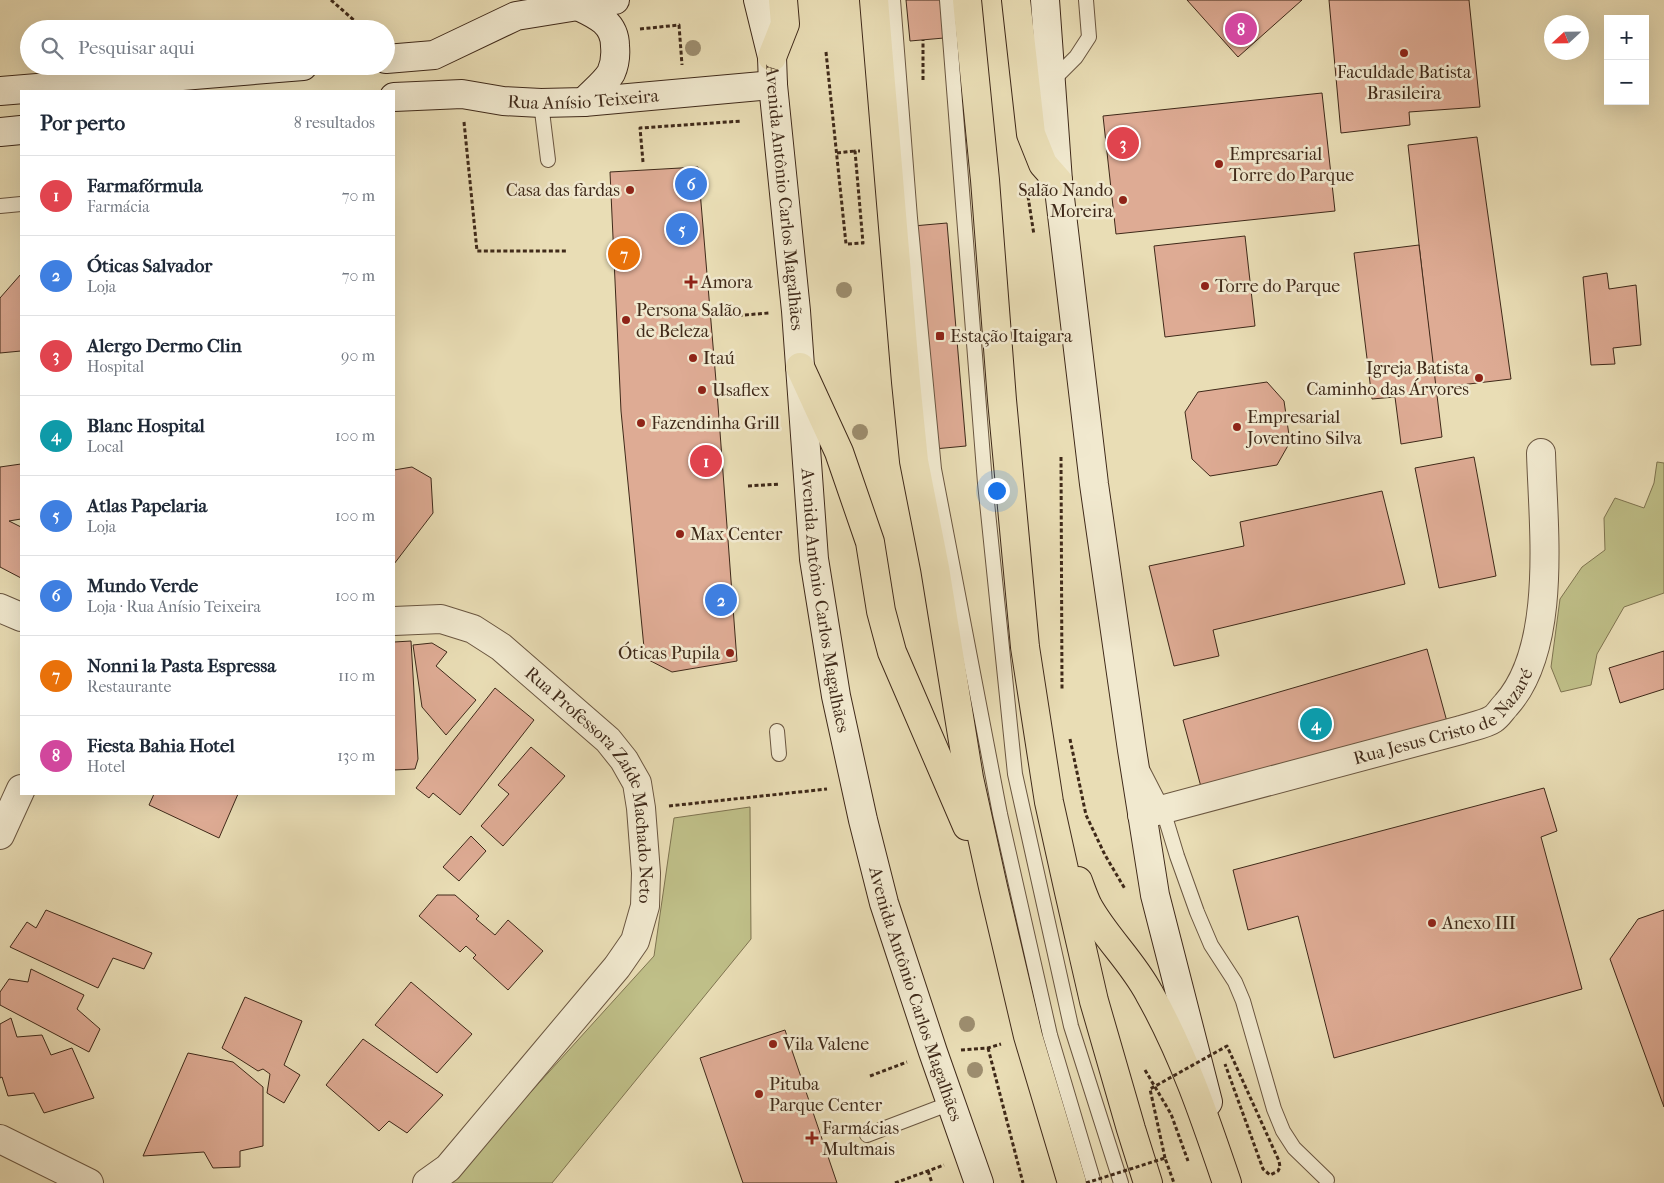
<!DOCTYPE html>
<html lang="pt">
<head>
<meta charset="utf-8">
<style>
	:root { --surface:#fff; --page:#f2f2f3; --text:#1f2937; --muted:#747a83; --line:#e0e1e3; --accent:#8f2418 }
	body { margin:0; font-family:"IM FELL French Canon",serif; background:var(--page); color:var(--text) }
	.controls { position:absolute; right:15px; top:15px; display:grid; overflow:hidden; border-radius:0px; box-shadow:0 5px 20px #0002 }
	.controls button { width:45px; height:45px; display:grid; place-items:center; padding:0; border:0; border-bottom:1px solid var(--line); background:var(--surface); color:var(--text); font:25px sans-serif }
	.compass { position:absolute; left:1544px; top:15px; width:45px; height:45px; border-radius:50%; background:var(--surface); box-shadow:0 5px 20px #0002; rotate:248deg }
	.you { position:absolute; left:996px; top:490px; width:18px; height:18px; margin:-12px; border:4px solid #fff; border-radius:50%; background:#1a73e8; box-shadow:0 0 0 8px #1a73e833 }
	.badge { display:grid; place-items:center; width:32px; height:32px; border-radius:50%; background:var(--accent); color:#fff; font-size:16px; font-weight:700 }
	.pin { position:absolute; translate:-50% -50%; border:2px solid #fff; box-shadow:0 1px 5px #0006 }
	.list { margin:0; padding:0; list-style:none }
	h2 { display:flex; justify-content:space-between; align-items:center; height:65px; margin:0; padding:0 20px; font-size:21px }
	h2 small { font-size:16px; font-weight:400; color:var(--muted) }
	.list li { display:grid; grid-template-columns:32px 1fr auto; gap:15px; align-items:center; box-sizing:border-box; height:80px; padding:0 20px; border-top:1px solid var(--line) }
	.list b { display:block; font-size:19px; white-space:nowrap }
	.list p { margin:0; font-size:16px; white-space:nowrap; color:var(--muted) }
	.list em { font-size:16px; font-style:normal; color:var(--muted) }
	.icon { flex:none; width:28px; height:28px; fill:none; stroke:currentColor; stroke-width:2; stroke-linecap:round; stroke-linejoin:round }
	.map { position:relative; flex:none; width:1664px; height:1183px; overflow:hidden }
	.search { position:absolute; background:var(--surface); box-shadow:0 5px 20px #0002; left:20px; top:20px; width:375px; height:55px; display:flex; align-items:center; gap:12px; box-sizing:border-box; padding:0 18px; border-radius:28px; color:var(--muted); font-size:19px }
	.panel { position:absolute; background:var(--surface); box-shadow:0 5px 20px #0002; left:20px; top:90px; width:375px; height:705px; border-radius:0px }
	.map>svg:first-child { display:block }
</style>
</head>
<body>
<div class="map">
<svg width="1664" height="1183" viewBox="0 0 1664 1183">
	<rect width="100%" height="100%" fill="#e9ddb5"/>
	<filter id="stains"><feTurbulence type="fractalNoise" baseFrequency=".004" numOctaves="4"/><feColorMatrix values="0 0 0 0 .2 0 0 0 0 .09 0 0 0 0 .02 0 0 0 .5 -.17"/></filter>
	<radialGradient id="worn" r=".72"><stop offset=".6" stop-color="#630" stop-opacity="0"/><stop offset="1" stop-color="#630" stop-opacity=".3"/></radialGradient>
	<g fill="#bfbf88" stroke="#7f7450">
		<path d="M1657 462 1664 463V593L1624 607 1597 654 1591 685 1561 692 1551 667 1560 599 1582 567 1605 550 1604 518 1615 498 1644 508 1654 483Z"/>
		<path d="M750 807 751 939 552 1183H445L452 1179 654 956 674 818Z"/>
	</g>
	<g fill="#deab94" stroke="#3f2919">
		<path d="M906 0H940L944 38 910 41Z"/>
		<path d="M1187 0H1302L1238 57Z"/>
		<path d="M1329 0H1469L1480 107 1409 112 1410 125 1341 133Z"/>
		<path d="M1322 93 1335 211 1116 234 1103 116Z"/>
		<path d="M1477 137 1511 379 1435 388 1408 145Z"/>
		<path d="M698 167 718 405 737 661 672 672 645 658 621 411 610 172Z"/>
		<path d="M947 223 966 446 934 449 913 226Z"/>
		<path d="M1245 236 1255 326 1165 337 1154 246Z"/>
		<path d="M1419 245 1442 437 1401 444 1395 397 1372 399 1354 253Z"/>
		<path d="M1607 273 1609 289 1636 285 1641 345 1613 348 1615 364 1591 365 1583 277Z"/>
		<path d="M21 274V351L0 353V298Z"/>
		<path d="M1267 382 1284 401 1290 442 1277 465 1210 476 1192 459 1185 412 1198 392Z"/>
		<path d="M1474 457 1496 576 1439 588 1415 468Z"/>
		<path d="M21 464V519L9 521 21 527V578L0 567V467Z"/>
		<path d="M412 467 431 478 433 513 394 564V470Z"/>
		<path d="M1382 491 1405 584 1213 630 1219 656 1174 666 1149 566 1244 546 1240 522Z"/>
		<path d="M411 641 418 759 415 769 394 770V642Z"/>
		<path d="M432 643 447 652 436 666 476 700 446 735 422 707 413 645Z"/>
		<path d="M1427 649 1449 729 1204 798 1183 720Z"/>
		<path d="M1664 651V689L1620 703 1609 668Z"/>
		<path d="M495 688 534 720 460 815 433 793 429 798 416 788Z"/>
		<path d="M531 747 565 776 503 846 481 826 509 794 498 785Z"/>
		<path d="M1544 788 1557 831 1541 837 1582 989 1334 1058 1298 916 1248 930 1233 870Z"/>
		<path d="M154 794H238L219 838 149 805Z"/>
		<path d="M471 836 486 851 459 881 443 867Z"/>
		<path d="M437 895H455L479 916 476 919 495 935 508 920 543 951 508 990 473 958 476 955 466 946 460 952 419 916Z"/>
		<path d="M46 910 152 953 144 969 113 958 98 988 10 947 27 922 36 928Z"/>
		<path d="M1664 910V1107L1610 959 1638 919Z"/>
		<path d="M31 969 84 995 77 1009 100 1029 89 1052 0 1005V992L9 979 28 982Z"/>
		<path d="M411 982 472 1034 437 1073 375 1025Z"/>
		<path d="M245 997 302 1021 284 1065 300 1075 284 1103 267 1093 270 1074 263 1069 258 1071 222 1048Z"/>
		<path d="M11 1018 17 1037 42 1035 51 1055 72 1048 94 1098 44 1113 34 1093 8 1096 2 1077 0 1078V1024Z"/>
		<path d="M785 1030 837 1183H743L700 1058Z"/>
		<path d="M363 1039 443 1095 407 1133 389 1121 379 1131 326 1085Z"/>
		<path d="M188 1053 233 1062 263 1087V1146L240 1151V1167L213 1168 204 1152 143 1156Z"/>
	</g>
	<g fill="none" stroke-linecap="round" stroke-linejoin="round">
		<g stroke="#6a5640" stroke-width="16">
			<g id="lane">
				<path d="M893 0 910 218 934 469 1000 814 1050 1035 1094 1183"/>
				<path d="M947 0 985 483 1015 774 1071 1026 1121 1183"/>
				<path d="M1052 81 1076 57 1089 37 1086 0"/>
				<path d="M541 103 548 160"/>
				<path d="M0 206 21 204"/>
				<path d="M777 731 779 754"/>
				<path d="M1143 771 1163 810 1177 856 1197 912 1211 945 1235 982 1243 1001 1274 1109 1283 1131 1294 1148 1327 1180"/>
				<path d="M867 1135 951 1103"/>
			</g>
		</g>
		<g stroke="#6a5640" stroke-width="30">
			<g id="street">
				<path d="M0 608 21 617"/>
				<path id="s1" d="M394 621 441 619 473 629 501 647 608 740 624 760 637 783 641 808 646 873 645 906 635 941 617 967 448 1168 427 1183"/>
				<path id="s2" d="M1142 815 1461 730C1470 727 1486 724 1493 719 1498 716 1502 709 1506 705 1558 647 1543 526 1541 453"/>
				<path d="M0 835 21 789"/>
				<path d="M0 1139 89 1183"/>
			</g>
		</g>
		<g stroke="#3f2919" stroke-width="30">
			<g id="secondary">
				<path id="s3" d="M758 0 772 57 773 85 796 311 814 559 836 696 863 820 884 903 933 1052 979 1183"/>
				<path d="M1045 0 1058 181 1094 484 1132 750 1155 895 1208 1102"/>
				<path d="M578 6C597 15 615 23 615 46 616 56 615 64 611 73 605 83 592 93 584 102"/>
				<path d="M386 59 434 55 516 16 615 0"/>
				<path d="M0 91 303 66"/>
				<path id="s4" d="M394 97 462 94 503 101 541 103 584 102 773 85"/>
				<path d="M0 132 21 130"/>
			</g>
		</g>
		<g stroke="#3f2919" stroke-width="30">
			<g id="primary">
				<path d="M874 0 906 382 914 461 935 568 969 778 993 887 1028 1036 1072 1183"/>
				<path d="M967 0 985 180 1002 400 1025 647 1049 802 1069 892 1094 1001 1131 1129 1148 1183"/>
				<path d="M1016 0 1031 134 1043 164 1058 181"/>
				<path d="M772 57 785 24 783 0"/>
				<path d="M800 367 839 452 870 542 881 611 892 652 967 826"/>
				<path d="M1078 881C1081 889 1084 898 1088 906 1105 937 1132 961 1149 993 1183 1053 1205 1118 1227 1183"/>
			</g>
		</g>
		<g stroke="#3f2919" stroke-width="3" stroke-dasharray="4 2.5" stroke-linecap="butt">
			<path d="M331 0 364 29"/>
			<path d="M640 29 679 25 682 65"/>
			<path d="M826 52 846 244 863 243 855 151H860"/>
			<path d="M923 80V40"/>
			<path d="M464 122 477 251H566"/>
			<path d="M837 153 855 151"/>
			<path d="M643 162 640 128 742 121"/>
			<path d="M1027 190 1034 235"/>
			<path d="M732 316 769 313"/>
			<path d="M1061 457 1062 689"/>
			<path d="M748 486 780 484"/>
			<path d="M1070 739 1086 815 1105 855 1125 889"/>
			<path d="M669 806 827 789"/>
			<path d="M988 1048 1023 1183"/>
			<path d="M961 1050 988 1048 1001 1044"/>
			<path d="M1145 1070 1171 1114 1188 1161"/>
			<path d="M870 1076 907 1062"/>
			<path d="M928 1171 932 1183"/>
			<path d="M895 1183 944 1165"/>
		</g>
		<use href="#lane" stroke="#f1e9cf" stroke-width="14"/>
		<use href="#street" stroke="#f1e9cf" stroke-width="28"/>
		<use href="#secondary" stroke="#f1e9cf" stroke-width="28"/>
		<use href="#primary" stroke="#e9ddb5" stroke-width="28"/>
		<g stroke="#3f2919" stroke-width="3" stroke-dasharray="4 2.5" stroke-linecap="butt">
			<path d="M1165 1158 1150 1089 1227 1046 1279 1161 1280 1167 1278 1171 1270 1175 1263 1169 1225 1064"/>
			<path d="M1086 1183 1165 1158 1174 1183"/>
		</g>
	</g>
	<g fill="#9d8e6f">
		<circle cx="693" cy="48" r="8"/>
		<circle cx="844" cy="290" r="8"/>
		<circle cx="860" cy="432" r="8"/>
		<circle cx="967" cy="1024" r="8"/>
		<circle cx="975" cy="1070" r="8"/>
	</g>
	<g fill="#8f2418" stroke="#f1e9cf" stroke-width="2">
		<circle cx="1404" cy="53" r="5"/>
		<circle cx="1219" cy="164" r="5"/>
		<circle cx="630" cy="190" r="5"/>
		<circle cx="1123" cy="200" r="5"/>
		<path d="M688.5 274.5h5v5h5v5h-5v5h-5v-5h-5v-5h5z"/>
		<circle cx="1205" cy="286" r="5"/>
		<circle cx="626" cy="320" r="5"/>
		<rect x="935" y="331" width="10" height="10" rx="2.5"/>
		<circle cx="693" cy="358" r="5"/>
		<circle cx="1479" cy="378" r="5"/>
		<circle cx="702" cy="390" r="5"/>
		<circle cx="641" cy="423" r="5"/>
		<circle cx="1237" cy="427" r="5"/>
		<circle cx="680" cy="534" r="5"/>
		<circle cx="730" cy="653" r="5"/>
		<circle cx="1432" cy="923" r="5"/>
		<circle cx="773" cy="1044" r="5"/>
		<circle cx="759" cy="1094" r="5"/>
		<path d="M809.5 1130.5h5v5h5v5h-5v5h-5v-5h-5v-5h5z"/>
	</g>
	<g text-anchor="middle" stroke-width="5" stroke-linejoin="round" paint-order="stroke">
		<g font-size="18" fill="#3f2919" stroke="#f1e9cf" text-anchor="start">
			<text x="1404" y="78" text-anchor="middle">Faculdade Batista<tspan x="1404" dy="21">Brasileira</tspan></text>
			<text x="1229" y="160">Empresarial<tspan x="1229" dy="21">Torre do Parque</tspan></text>
			<text x="620" y="196" text-anchor="end">Casa das fardas</text>
			<text x="1113" y="196" text-anchor="end">Salão Nando<tspan x="1113" dy="21">Moreira</tspan></text>
			<text x="701" y="288">Amora</text>
			<text x="1215" y="292">Torre do Parque</text>
			<text x="636" y="316">Persona Salão<tspan x="636" dy="21">de Beleza</tspan></text>
			<text x="950" y="342">Estação Itaigara</text>
			<text x="703" y="364">Itaú</text>
			<text x="1469" y="374" text-anchor="end">Igreja Batista<tspan x="1469" dy="21">Caminho das Árvores</tspan></text>
			<text x="712" y="396">Usaflex</text>
			<text x="1247" y="423">Empresarial<tspan x="1247" dy="21">Joventino Silva</tspan></text>
			<text x="651" y="429">Fazendinha Grill</text>
			<text x="690" y="540">Max Center</text>
			<text x="720" y="659" text-anchor="end">Óticas Pupila</text>
			<text x="1442" y="929">Anexo III</text>
			<text x="783" y="1050">Vila Valene</text>
			<text x="769" y="1090">Pituba<tspan x="769" dy="21">Parque Center</tspan></text>
			<text x="822" y="1134">Farmácias<tspan x="822" dy="21">Multmais</tspan></text>
		</g>
		<g font-size="18" fill="#3f2919" stroke="#f1e9cf">
			<text dy="6" stroke="none"><textPath href="#s4" startOffset="190">Rua Anísio Teixeira</textPath></text>
			<text dy="6" stroke="none"><textPath href="#s3" startOffset="200">Avenida Antônio Carlos Magalhães</textPath></text>
			<text dy="6" stroke="none"><textPath href="#s3" startOffset="605">Avenida Antônio Carlos Magalhães</textPath></text>
			<text dy="6" stroke="none"><textPath href="#s2" startOffset="322">Rua Jesus Cristo de Nazaré</textPath></text>
			<text dy="6" stroke="none"><textPath href="#s1" startOffset="289">Rua Professora Zaíde Machado Neto</textPath></text>
			<text dy="6" stroke="none"><textPath href="#s3" startOffset="1010">Avenida Antônio Carlos Magalhães</textPath></text>
		</g>
	</g>
	<rect width="100%" height="100%" filter="url(#stains)"/>
	<rect width="100%" height="100%" fill="url(#worn)"/>
</svg>
<div class="controls">
<button>+</button>
<button>−</button>
</div>
<svg class="compass" viewBox="-18 -18 36 36"><path d="M0-13l5 13h-10z" fill="#e53935"/><path d="M0 13l5-13h-10z" fill="#747a83"/></svg>
<div class="you"></div>
<div class="pin badge" style="left:706px;top:461px;background:#e0444e">1</div>
<div class="pin badge" style="left:721px;top:600px;background:#3f7fe0">2</div>
<div class="pin badge" style="left:1123px;top:143px;background:#e0444e">3</div>
<div class="pin badge" style="left:1316px;top:724px;background:#0f9aa8">4</div>
<div class="pin badge" style="left:682px;top:229px;background:#3f7fe0">5</div>
<div class="pin badge" style="left:691px;top:184px;background:#3f7fe0">6</div>
<div class="pin badge" style="left:624px;top:254px;background:#e8710a">7</div>
<div class="pin badge" style="left:1241px;top:29px;background:#d1479c">8</div>
<div class="search"><svg class="icon" aria-label="search" viewBox="0 0 24 24"><circle cx="10" cy="10" r="6"/><path d="M15 15l6 6"/></svg>Pesquisar aqui</div>
<section class="panel">
<h2>Por perto<small>8 resultados</small></h2>
<ul class="list">
<li><span class="badge" style="background:#e0444e">1</span><div><b>Farmafórmula</b><p>Farmácia</p></div><em>70 m</em></li>
<li><span class="badge" style="background:#3f7fe0">2</span><div><b>Óticas Salvador</b><p>Loja</p></div><em>70 m</em></li>
<li><span class="badge" style="background:#e0444e">3</span><div><b>Alergo Dermo Clin</b><p>Hospital</p></div><em>90 m</em></li>
<li><span class="badge" style="background:#0f9aa8">4</span><div><b>Blanc Hospital</b><p>Local</p></div><em>100 m</em></li>
<li><span class="badge" style="background:#3f7fe0">5</span><div><b>Atlas Papelaria</b><p>Loja</p></div><em>100 m</em></li>
<li><span class="badge" style="background:#3f7fe0">6</span><div><b>Mundo Verde</b><p>Loja · Rua Anísio Teixeira</p></div><em>100 m</em></li>
<li><span class="badge" style="background:#e8710a">7</span><div><b>Nonni la Pasta Espressa</b><p>Restaurante</p></div><em>110 m</em></li>
<li><span class="badge" style="background:#d1479c">8</span><div><b>Fiesta Bahia Hotel</b><p>Hotel</p></div><em>130 m</em></li>
</ul>
</section>
</div>
</body>
</html>
